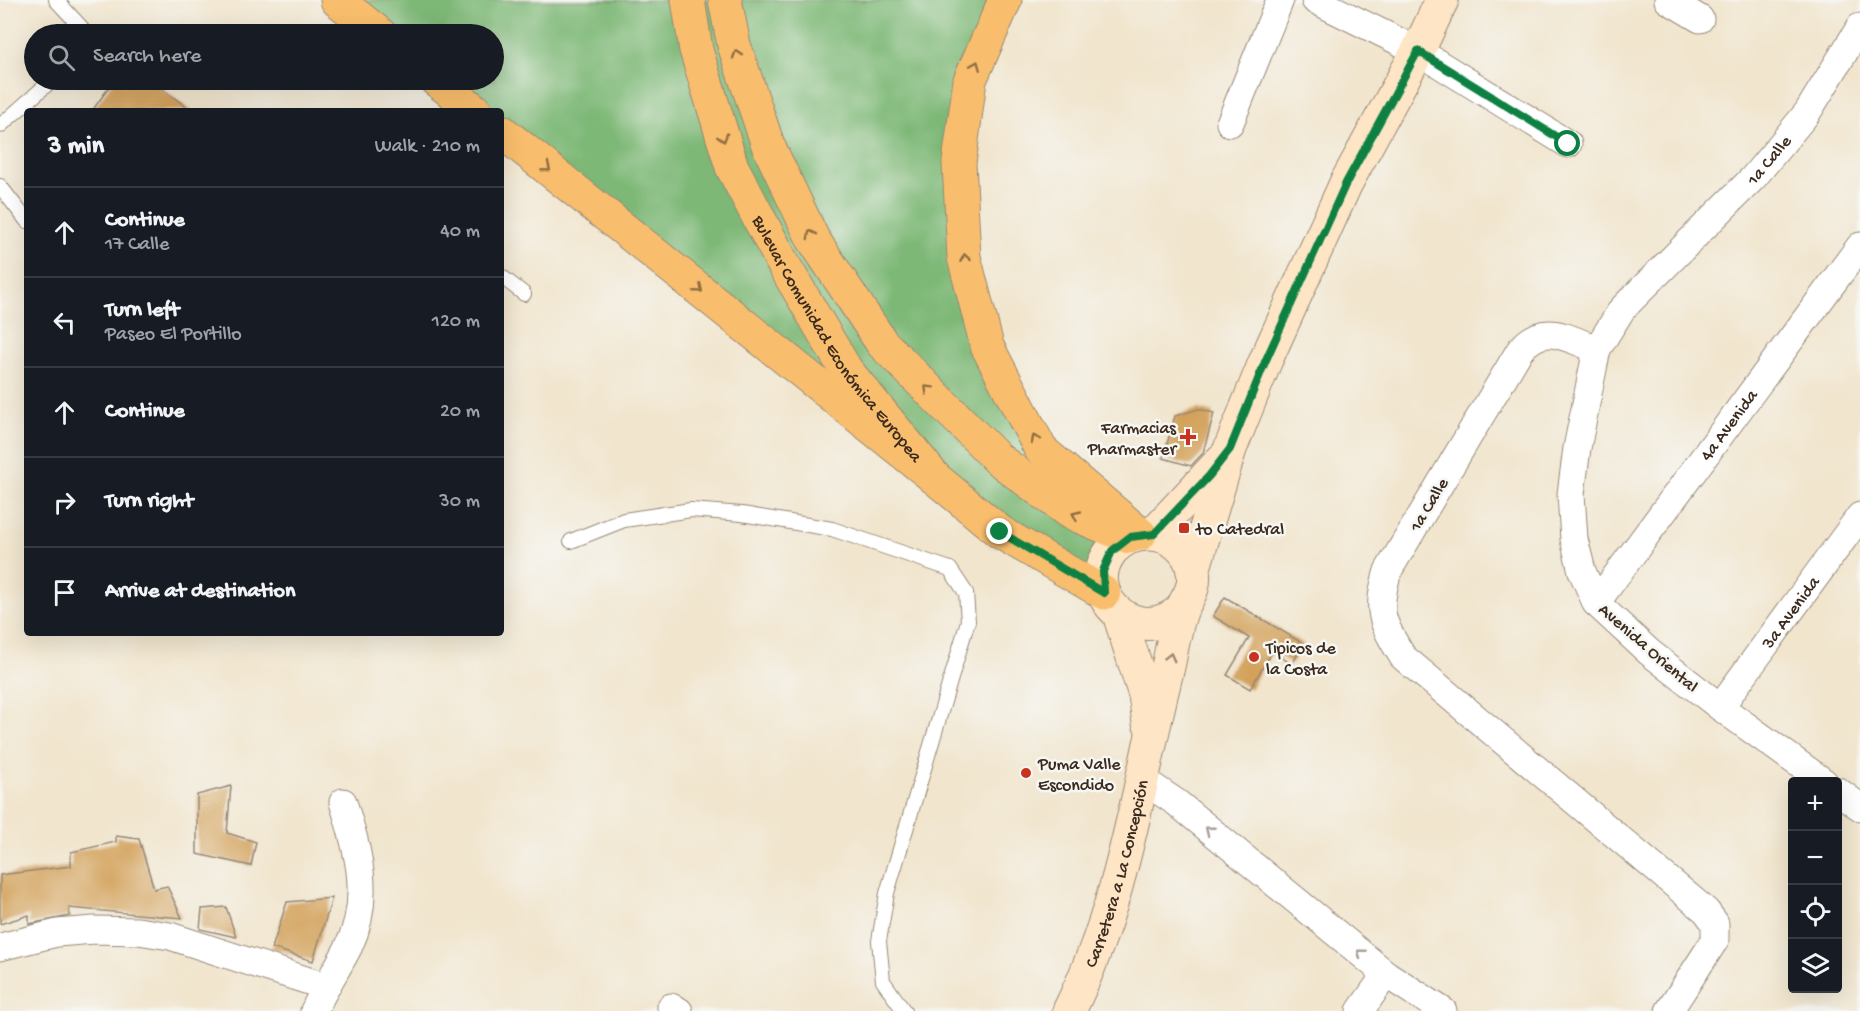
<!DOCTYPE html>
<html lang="en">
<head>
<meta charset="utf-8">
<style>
	:root { --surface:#171b24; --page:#242831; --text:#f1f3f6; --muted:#9ea1a6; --line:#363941 }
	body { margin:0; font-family:"Gochi Hand",sans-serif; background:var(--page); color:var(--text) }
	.controls { position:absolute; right:18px; bottom:18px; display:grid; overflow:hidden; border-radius:6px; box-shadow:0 6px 24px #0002 }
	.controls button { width:54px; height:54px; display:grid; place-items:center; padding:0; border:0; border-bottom:2px solid var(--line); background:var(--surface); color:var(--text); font:30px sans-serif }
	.stop { position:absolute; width:18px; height:18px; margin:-14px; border:4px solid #0b8043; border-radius:50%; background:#fff }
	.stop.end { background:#0b8043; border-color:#fff; box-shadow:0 2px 6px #0008 }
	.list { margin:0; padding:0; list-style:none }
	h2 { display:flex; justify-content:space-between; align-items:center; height:78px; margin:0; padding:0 24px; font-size:26px }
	h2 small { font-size:20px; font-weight:400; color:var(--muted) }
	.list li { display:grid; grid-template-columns:39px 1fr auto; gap:18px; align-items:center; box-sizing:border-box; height:90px; padding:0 24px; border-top:2px solid var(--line) }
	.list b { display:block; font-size:22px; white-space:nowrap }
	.list p { margin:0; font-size:20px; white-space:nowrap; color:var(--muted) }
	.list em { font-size:20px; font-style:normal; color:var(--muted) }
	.icon { flex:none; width:33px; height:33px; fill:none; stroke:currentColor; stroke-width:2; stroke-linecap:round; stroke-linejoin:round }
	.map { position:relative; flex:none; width:1860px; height:1011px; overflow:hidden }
	.search { position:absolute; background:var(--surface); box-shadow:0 6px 24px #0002; left:24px; top:24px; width:480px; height:66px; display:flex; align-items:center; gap:15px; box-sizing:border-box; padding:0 21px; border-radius:33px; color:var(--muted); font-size:22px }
	.panel { position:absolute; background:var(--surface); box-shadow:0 6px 24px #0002; left:24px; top:108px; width:480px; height:528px; border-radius:6px }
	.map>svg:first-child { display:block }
</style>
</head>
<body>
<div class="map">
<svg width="1860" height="1011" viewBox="0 0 1860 1011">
	<rect width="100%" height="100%" fill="#f6f6f2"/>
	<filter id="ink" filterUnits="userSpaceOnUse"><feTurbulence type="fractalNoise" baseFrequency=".0167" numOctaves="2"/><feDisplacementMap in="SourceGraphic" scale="12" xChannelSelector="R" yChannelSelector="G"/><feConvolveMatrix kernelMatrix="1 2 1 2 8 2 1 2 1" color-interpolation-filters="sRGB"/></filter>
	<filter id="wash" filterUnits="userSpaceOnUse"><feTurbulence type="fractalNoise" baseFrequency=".008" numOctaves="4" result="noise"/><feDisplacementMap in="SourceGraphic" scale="24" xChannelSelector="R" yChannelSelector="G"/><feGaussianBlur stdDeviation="1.35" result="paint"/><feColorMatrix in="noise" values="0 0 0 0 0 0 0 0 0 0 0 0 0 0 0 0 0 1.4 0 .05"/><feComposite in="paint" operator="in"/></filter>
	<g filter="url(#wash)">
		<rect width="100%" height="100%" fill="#f1e5cd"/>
		<path fill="#7db876" stroke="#5c714a" stroke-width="1.5" d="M337 0H1005L970 80 964 257 1041 450 1129 537 1104 593 501 131V111H476L436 80H494V34H380Z"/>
		<g id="blocks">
			<g fill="#d3a15a">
				<path d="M114 80H150L192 111H92Z"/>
				<path d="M1198 409 1214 413 1203 453 1191 466 1163 458 1175 416Z"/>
				<path d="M1225 597 1304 644 1292 664 1272 652 1250 689 1227 675 1249 638 1213 616Z"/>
				<path d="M231 786 227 833 256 842 251 866 197 854V795Z"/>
				<path d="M116 836 139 839 154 889 167 886 182 918 69 908 70 916 29 924V915L0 924V875L71 866V852L116 842Z"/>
				<path d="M332 898 313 961 272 948 287 902Z"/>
				<path d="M226 907 236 937 200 929 202 909Z"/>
			</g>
		</g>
	</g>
	<g filter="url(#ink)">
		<use href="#blocks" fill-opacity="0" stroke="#968876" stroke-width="1.5"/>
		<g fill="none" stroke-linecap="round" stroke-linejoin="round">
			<g stroke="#968876" stroke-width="16">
				<g id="lane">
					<path d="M56 0 81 27V34"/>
					<path d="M0 126 52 80"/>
					<path d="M0 186 27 221"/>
					<path d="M501 276 524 294"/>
					<path d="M571 541 624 520 691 510 742 514 832 529 950 569 966 593 968 621 887 893 879 941 883 981 904 1011"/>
				</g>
			</g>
			<g stroke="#968876" stroke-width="29">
				<g id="street">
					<path d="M1315 0 1418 51 1568 144"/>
					<path d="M1668 0 1700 19"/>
					<path d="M1230 123 1280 0"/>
					<path d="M1597 349C1565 338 1545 321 1520 350L1388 571C1376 611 1381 622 1403 657L1706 911 1715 923V940L1669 1011"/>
					<path id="s1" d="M1596 603 1860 246"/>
					<path id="s2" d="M1720 707 1860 516"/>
					<path d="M1143 780 1177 803 1386 974 1443 1011"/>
					<path id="s3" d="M1824 782 1720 707 1649 652 1596 603 1582 571 1574 539 1571 494 1577 448 1597 349 1622 309 1753 178 1807 113 1860 27"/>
					<path d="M1838 791 1860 807"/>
					<path d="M0 947 57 933 94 930 138 931 170 936 324 986"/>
					<path d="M671 1007 679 1011"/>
					<path d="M314 1011C324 988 338 968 349 946 372 897 358 850 343 802"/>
					<path d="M1360 1011 1386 974"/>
				</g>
			</g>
			<g stroke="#968876" stroke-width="35">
				<g id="secondary">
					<path d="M1153 534 1222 460"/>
					<path d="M1193 571 1230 449 1265 362 1346 183 1418 51 1442 0"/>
					<path d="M1119 614 1145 695 1149 723"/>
					<path id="s4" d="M1069 1011C1124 900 1138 785 1168 667 1172 648 1175 627 1182 609 1188 596 1196 588 1193 571 1190 550 1169 533 1148 534 1134 534 1122 539 1112 550 1076 595 1139 650 1182 609"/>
				</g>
			</g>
			<g stroke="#968876" stroke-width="35">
				<g id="primary">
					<path id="s5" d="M688 0 696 50 732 167 781 260 846 370 935 478 1000 532 1104 593"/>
					<path d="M725 0 734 45 768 145 813 239 882 343 998 459 1069 512 1129 537"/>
				</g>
			</g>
			<g stroke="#968876" stroke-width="35">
				<g id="highway">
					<path d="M337 0 380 34"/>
					<path d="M1005 0 970 80 959 163 964 257 987 346 1041 450 1140 534"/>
					<path d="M436 80 476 111"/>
					<path d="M501 131 935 478"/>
				</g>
			</g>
			<use href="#lane" stroke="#fff" stroke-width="14"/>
			<use href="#street" stroke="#fff" stroke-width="27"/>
			<use href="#secondary" stroke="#fde5c5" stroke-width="33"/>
			<use href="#primary" stroke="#f9be6d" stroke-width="33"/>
			<use href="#highway" stroke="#f9be6d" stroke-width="33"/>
		</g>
		<defs><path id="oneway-chevron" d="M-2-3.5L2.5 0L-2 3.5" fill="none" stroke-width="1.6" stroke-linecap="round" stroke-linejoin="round" transform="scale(1.5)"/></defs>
		<g stroke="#906d42">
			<use href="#oneway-chevron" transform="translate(737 54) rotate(-108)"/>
			<use href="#oneway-chevron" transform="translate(976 65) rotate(-68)"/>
			<use href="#oneway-chevron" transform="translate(723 138) rotate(73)"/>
			<use href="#oneway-chevron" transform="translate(547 168) rotate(39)"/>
			<use href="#oneway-chevron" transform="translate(811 234) rotate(-118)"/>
			<use href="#oneway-chevron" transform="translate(965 258) rotate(-100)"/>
			<use href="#oneway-chevron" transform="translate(699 289) rotate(39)"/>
			<use href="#oneway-chevron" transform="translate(928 389) rotate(-135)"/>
			<use href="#oneway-chevron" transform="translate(1035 439) rotate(-117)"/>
			<use href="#oneway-chevron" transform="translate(1076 515) rotate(-155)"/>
		</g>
		<use stroke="#9c8872" href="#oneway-chevron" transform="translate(1170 657) rotate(-76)"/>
		<g stroke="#a79f9a">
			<use href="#oneway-chevron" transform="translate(1209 830) rotate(-141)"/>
			<use href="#oneway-chevron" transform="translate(1361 953) rotate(-141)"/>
		</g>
	</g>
	<g fill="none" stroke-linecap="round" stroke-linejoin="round" filter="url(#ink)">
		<path stroke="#0b8043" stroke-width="8" d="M1000 532 1104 593 1103 571 1112 551 1130 537 1154 534 1209 476 1230 449 1265 362 1346 183 1418 51 1568 144"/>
	</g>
	<g fill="#c8321e" stroke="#f6f6f2" stroke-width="2">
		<path d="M1185 428h6v6h6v6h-6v6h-6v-6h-6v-6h6z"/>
		<rect x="1178" y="522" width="12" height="12" rx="3"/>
		<circle cx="1254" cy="657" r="6"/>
		<circle cx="1026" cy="773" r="6"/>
	</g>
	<g text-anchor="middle" stroke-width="5" stroke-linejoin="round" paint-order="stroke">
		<g font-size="18" fill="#3b2a1e" stroke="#f6f6f2">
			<text dy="6" stroke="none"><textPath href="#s3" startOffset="807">1a Calle</textPath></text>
			<text dy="6" stroke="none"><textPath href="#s5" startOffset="375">Bulevar Comunidad Económica Europea</textPath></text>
			<text dy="6" stroke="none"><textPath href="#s1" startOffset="222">4a Avenida</textPath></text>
			<text transform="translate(1428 504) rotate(-59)" y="6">1a Calle</text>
			<text dy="6" stroke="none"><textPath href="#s2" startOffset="118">3a Avenida</textPath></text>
			<text transform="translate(1649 647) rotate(41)" y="6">Avenida Oriental</text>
			<text dy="6" stroke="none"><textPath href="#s4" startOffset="146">Carretera a La Concepción</textPath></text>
		</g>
		<g font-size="18" fill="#3b2a1e" stroke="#f6f6f2" text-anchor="start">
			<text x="1176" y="433" text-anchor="end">Farmacias<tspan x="1176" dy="21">Pharmaster</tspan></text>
			<text x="1196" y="534">to Catedral</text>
			<text x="1266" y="653">Tipicos de<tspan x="1266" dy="21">la Costa</tspan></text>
			<text x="1038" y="769">Puma Valle<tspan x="1038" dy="21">Escondido</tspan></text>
		</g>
	</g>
</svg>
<div class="controls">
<button>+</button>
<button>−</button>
<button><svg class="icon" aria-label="locate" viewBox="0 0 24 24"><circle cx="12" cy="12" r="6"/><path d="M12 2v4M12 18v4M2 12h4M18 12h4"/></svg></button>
<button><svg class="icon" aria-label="layers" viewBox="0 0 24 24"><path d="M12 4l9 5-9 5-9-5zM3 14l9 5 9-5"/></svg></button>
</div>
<div class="stop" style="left:1568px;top:144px"></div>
<div class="stop end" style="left:1000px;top:532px"></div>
<div class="search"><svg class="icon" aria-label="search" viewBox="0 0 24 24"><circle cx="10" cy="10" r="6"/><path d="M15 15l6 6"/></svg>Search here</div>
<section class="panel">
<h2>3 min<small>Walk · 210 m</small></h2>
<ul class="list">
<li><svg class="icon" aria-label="ahead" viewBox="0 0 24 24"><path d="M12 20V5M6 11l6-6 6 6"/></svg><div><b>Continue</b><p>17 Calle</p></div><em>40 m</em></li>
<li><svg class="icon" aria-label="left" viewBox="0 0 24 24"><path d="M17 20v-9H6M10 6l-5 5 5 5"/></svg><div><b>Turn left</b><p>Paseo El Portillo</p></div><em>120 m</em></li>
<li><svg class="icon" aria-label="ahead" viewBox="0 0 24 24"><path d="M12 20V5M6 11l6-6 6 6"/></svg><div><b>Continue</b></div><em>20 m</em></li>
<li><svg class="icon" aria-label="right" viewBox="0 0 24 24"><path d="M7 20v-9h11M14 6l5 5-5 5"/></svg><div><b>Turn right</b></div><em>30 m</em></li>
<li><svg class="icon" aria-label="arrive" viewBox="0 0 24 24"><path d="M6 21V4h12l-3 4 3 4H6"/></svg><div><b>Arrive at destination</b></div></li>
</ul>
</section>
</div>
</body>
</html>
